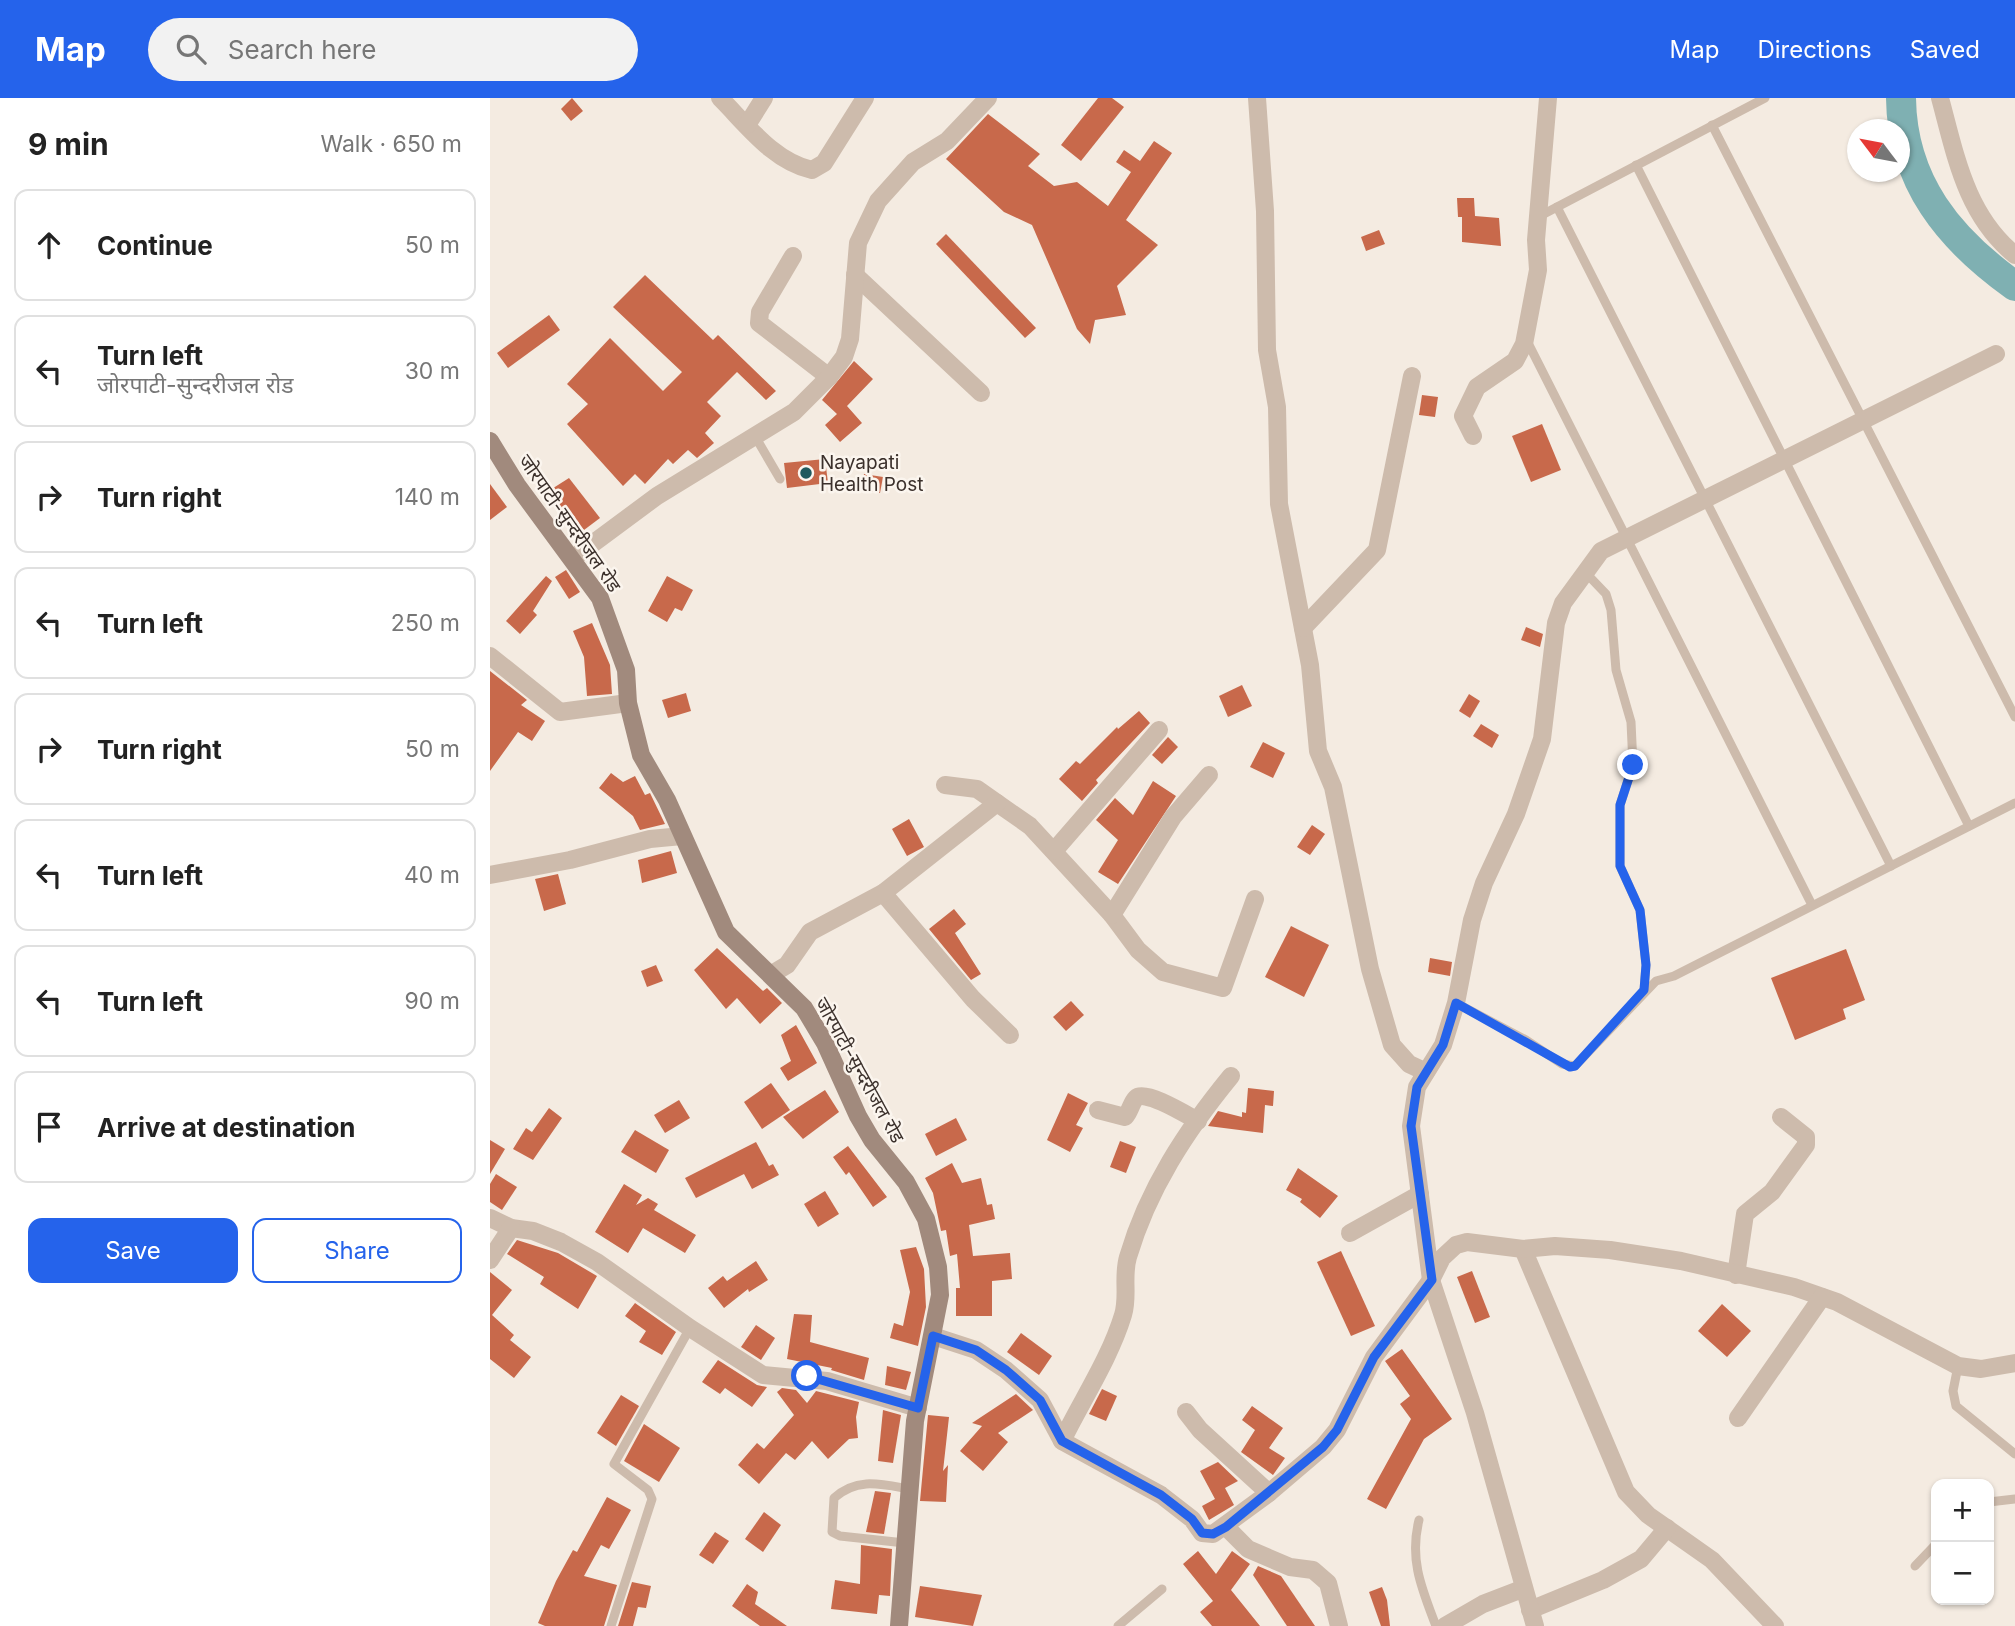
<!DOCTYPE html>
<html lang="en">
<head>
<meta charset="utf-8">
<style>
	:root { --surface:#fff; --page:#f2f2f2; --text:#222; --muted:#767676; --line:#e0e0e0; --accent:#2563eb }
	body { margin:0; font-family:Inter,"Noto Sans Devanagari",sans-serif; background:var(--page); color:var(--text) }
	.controls { position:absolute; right:21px; bottom:21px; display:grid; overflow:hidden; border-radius:14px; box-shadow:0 2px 5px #0004 }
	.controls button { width:63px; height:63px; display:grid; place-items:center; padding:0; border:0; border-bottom:2px solid var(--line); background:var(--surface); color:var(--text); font:35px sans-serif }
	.compass { position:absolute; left:1357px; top:21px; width:63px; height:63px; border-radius:50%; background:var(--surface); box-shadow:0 2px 5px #0004; rotate:302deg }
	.stop { position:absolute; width:21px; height:21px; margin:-16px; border:5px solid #2563eb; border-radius:50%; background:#fff }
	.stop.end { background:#2563eb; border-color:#fff; box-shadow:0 2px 7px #0008 }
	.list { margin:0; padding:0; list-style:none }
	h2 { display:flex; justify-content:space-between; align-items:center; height:91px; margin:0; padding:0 28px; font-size:30px }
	h2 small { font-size:23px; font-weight:400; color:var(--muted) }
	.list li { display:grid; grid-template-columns:46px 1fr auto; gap:21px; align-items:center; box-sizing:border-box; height:112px; margin:0 14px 14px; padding:0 14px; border:2px solid var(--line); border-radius:14px }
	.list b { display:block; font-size:26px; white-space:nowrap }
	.list p { margin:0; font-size:23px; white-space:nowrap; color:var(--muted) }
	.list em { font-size:23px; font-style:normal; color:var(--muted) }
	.actions { display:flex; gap:14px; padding:21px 28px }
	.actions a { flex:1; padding:16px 0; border:2px solid var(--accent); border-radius:14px; text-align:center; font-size:24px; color:var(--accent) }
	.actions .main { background:var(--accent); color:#fff }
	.icon { flex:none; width:38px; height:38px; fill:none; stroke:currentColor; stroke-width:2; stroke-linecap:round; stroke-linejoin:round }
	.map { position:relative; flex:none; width:1525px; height:1528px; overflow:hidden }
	header { display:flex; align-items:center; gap:42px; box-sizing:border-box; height:98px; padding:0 35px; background:var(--accent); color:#fff }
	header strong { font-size:33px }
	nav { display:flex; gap:38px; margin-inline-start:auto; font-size:24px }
	.search { width:490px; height:63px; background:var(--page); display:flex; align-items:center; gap:18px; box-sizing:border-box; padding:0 24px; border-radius:38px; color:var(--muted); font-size:26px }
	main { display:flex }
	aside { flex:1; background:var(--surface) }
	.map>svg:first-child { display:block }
</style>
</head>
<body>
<header>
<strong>Map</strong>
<div class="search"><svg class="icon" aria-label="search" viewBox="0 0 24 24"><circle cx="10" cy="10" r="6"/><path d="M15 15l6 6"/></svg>Search here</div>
<nav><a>Map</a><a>Directions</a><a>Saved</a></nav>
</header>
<main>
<aside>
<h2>9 min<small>Walk · 650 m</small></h2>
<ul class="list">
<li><svg class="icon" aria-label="ahead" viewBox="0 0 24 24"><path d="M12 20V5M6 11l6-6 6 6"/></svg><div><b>Continue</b></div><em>50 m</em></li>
<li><svg class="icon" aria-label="left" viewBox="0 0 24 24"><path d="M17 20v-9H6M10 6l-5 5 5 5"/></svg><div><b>Turn left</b><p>जोरपाटी-सुन्दरीजल रोड</p></div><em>30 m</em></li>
<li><svg class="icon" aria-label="right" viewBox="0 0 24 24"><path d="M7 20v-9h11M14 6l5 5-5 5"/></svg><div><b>Turn right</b></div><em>140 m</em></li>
<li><svg class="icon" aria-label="left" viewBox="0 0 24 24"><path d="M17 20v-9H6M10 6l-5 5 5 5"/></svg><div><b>Turn left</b></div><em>250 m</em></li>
<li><svg class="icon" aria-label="right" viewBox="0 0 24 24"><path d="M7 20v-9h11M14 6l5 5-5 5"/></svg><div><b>Turn right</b></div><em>50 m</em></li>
<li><svg class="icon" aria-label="left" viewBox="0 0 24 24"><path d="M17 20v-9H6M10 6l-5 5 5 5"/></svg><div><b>Turn left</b></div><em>40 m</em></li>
<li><svg class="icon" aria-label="left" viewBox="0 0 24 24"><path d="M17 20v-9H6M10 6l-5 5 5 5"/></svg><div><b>Turn left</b></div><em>90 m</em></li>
<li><svg class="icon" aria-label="arrive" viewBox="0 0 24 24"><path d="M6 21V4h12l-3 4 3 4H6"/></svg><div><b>Arrive at destination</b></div></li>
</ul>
<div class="actions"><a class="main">Save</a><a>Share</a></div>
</aside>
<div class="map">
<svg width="1525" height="1528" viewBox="0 0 1525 1528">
	<rect width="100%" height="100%" fill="#f4ebe1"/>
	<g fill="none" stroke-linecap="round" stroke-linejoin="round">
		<path stroke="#7fb0b2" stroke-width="30" d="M1411 0C1412 84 1459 141 1525 188"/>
	</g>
	<g fill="#c8694b">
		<path d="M82 0 93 13 81 23 71 11Z"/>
		<path d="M608 0H622L634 9 591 63 571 47Z"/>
		<path d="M498 16 550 56 538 68 564 88 587 84 618 108 641 74 626 64 634 52 650 63 664 43 682 55 636 122 668 147 627 188 636 217 605 222 600 246 587 231 542 127 514 114 456 61Z"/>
		<path d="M967 100H984L985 118 1009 120 1011 148 972 144V119H968Z"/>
		<path d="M889 132 895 146 876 153 871 139Z"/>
		<path d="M456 136 546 230 535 240 446 146Z"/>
		<path d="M155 177 223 242 228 237 286 293 276 302 247 274 217 304 231 318 215 335 224 345 207 360 198 352 183 366 178 361 155 386 145 376 133 388 77 326 98 306 77 286 120 240 173 293 192 274 123 209Z"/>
		<path d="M59 217 70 232 18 270 7 255Z"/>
		<path d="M364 263 383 281 357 308 372 325 350 344 335 327 347 316 332 302Z"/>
		<path d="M932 297 948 299 945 319 929 317Z"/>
		<path d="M1052 326 1071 372 1041 384 1022 338Z"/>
		<path d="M335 361 338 385 297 390 294 365Z"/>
		<path d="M374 376 393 379 390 395 371 392Z"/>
		<path d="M79 380 110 420 86 438 57 394Z"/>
		<path d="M0 386 17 409 0 422Z"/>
		<path d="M76 472 90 494 79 501 65 479Z"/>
		<path d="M56 478 62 483 43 513 47 517 30 536 16 523Z"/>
		<path d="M177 478 203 492 192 513 185 510 177 524 158 513Z"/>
		<path d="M102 525 120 567 122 596 97 598 94 559 83 533Z"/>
		<path d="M1036 529 1053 536 1050 549 1031 542Z"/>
		<path d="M0 573 37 602 31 607 55 623 42 643 28 634 0 673Z"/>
		<path d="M752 587 762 608 738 619 729 598Z"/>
		<path d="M196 595 201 613 178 620 172 602Z"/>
		<path d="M979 596 990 603 980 620 969 613Z"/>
		<path d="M649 613 660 625 606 682 608 685 592 703 569 681 586 663 590 666 627 629 628 631Z"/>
		<path d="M991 626 1009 637 1002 650 983 638Z"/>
		<path d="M678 639 688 649 672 666 662 657Z"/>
		<path d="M773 644 795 655 783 680 760 669Z"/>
		<path d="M121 675 133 684 145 678 155 697 160 695 175 726 150 732 143 718 109 690Z"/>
		<path d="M663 683 686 698 628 786 608 774 628 742 606 722 625 700 643 717Z"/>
		<path d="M419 721 434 749 417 758 402 731Z"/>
		<path d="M822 727 835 736 820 757 807 749Z"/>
		<path d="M181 753 187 775 152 785 148 762Z"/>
		<path d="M68 776 76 806 54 813 45 781Z"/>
		<path d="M464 811 476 826 465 835 491 876 481 882 439 831Z"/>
		<path d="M801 828 839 847 814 899 775 879Z"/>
		<path d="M227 850 273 893 277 890 292 905 270 926 247 900 236 911 204 872Z"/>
		<path d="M1356 851 1375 902 1353 911 1356 921 1305 942 1281 880Z"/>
		<path d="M940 860 962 864 960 878 938 874Z"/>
		<path d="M166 867 173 883 157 889 151 873Z"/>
		<path d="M581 903 594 917 576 933 563 919Z"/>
		<path d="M306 927 327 965 298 983 290 970 301 963 291 937Z"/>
		<path d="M281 985 300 1012 272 1031 254 1004Z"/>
		<path d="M758 990 784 993 783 1008 775 1007 773 1035 718 1028 728 1013 752 1019V1014L756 1015Z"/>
		<path d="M335 992 349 1014 313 1041 293 1019Z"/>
		<path d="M578 995 598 1005 586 1027 593 1030 580 1054 557 1042Z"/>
		<path d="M189 1002 200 1020 175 1035 164 1017Z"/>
		<path d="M59 1010 72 1020 43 1062 23 1051 36 1030 42 1034Z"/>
		<path d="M466 1020 477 1042 446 1058 435 1036Z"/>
		<path d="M145 1032 179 1052 166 1075 131 1054Z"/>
		<path d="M0 1042 15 1051 0 1076Z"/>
		<path d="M630 1043 646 1049 636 1075 620 1069Z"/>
		<path d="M266 1044 279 1068 283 1066 289 1077 262 1091 254 1076 206 1100 195 1080Z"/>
		<path d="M358 1048 397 1099 383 1109 359 1074 356 1077 343 1059Z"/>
		<path d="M462 1065 472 1085 491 1080 497 1107 502 1106 505 1121 479 1127 483 1158 520 1155 522 1181 502 1183V1218H466V1190H470L467 1156 460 1158 456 1132 451 1133 443 1095 435 1080Z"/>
		<path d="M808 1070 848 1098 830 1120 810 1104 812 1101 796 1092Z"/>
		<path d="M6 1076 27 1089 12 1112 0 1104V1086Z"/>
		<path d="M134 1086 152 1097 146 1107 158 1100 168 1106 164 1112 206 1137 195 1155 153 1130 138 1155 105 1134Z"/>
		<path d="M335 1093 349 1116 328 1129 314 1106Z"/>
		<path d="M27 1142 68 1155 107 1178 88 1211 50 1186 54 1179 17 1156Z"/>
		<path d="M426 1149 434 1171 436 1209 428 1248 400 1240 404 1225 413 1228 420 1194 410 1152Z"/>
		<path d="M851 1153 885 1228 861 1238 827 1164Z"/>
		<path d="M266 1163 278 1182 259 1194 258 1191 234 1210 218 1190 233 1178 237 1183Z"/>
		<path d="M982 1173 1000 1219 985 1225 967 1179Z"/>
		<path d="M0 1174 22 1192 2 1217 24 1237 20 1242 41 1259 24 1280 0 1261Z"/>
		<path d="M145 1205 186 1234 172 1257 149 1244 156 1233 135 1218Z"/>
		<path d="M1232 1206 1261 1233 1237 1259 1208 1233Z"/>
		<path d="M304 1216 322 1217 320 1244 379 1260 374 1282 341 1272 342 1270 297 1261Z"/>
		<path d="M266 1227 285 1240 271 1262 251 1249Z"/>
		<path d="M531 1235 562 1258 549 1277 517 1254Z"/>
		<path d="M912 1251 962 1321 934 1341 896 1411 877 1401 921 1321 910 1306 920 1298 895 1263Z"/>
		<path d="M228 1262 267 1287 277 1289 262 1309 235 1290 230 1296 212 1284Z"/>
		<path d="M397 1268 421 1274 416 1292 395 1287Z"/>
		<path d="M292 1290 306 1292 317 1305 326 1293 369 1304 366 1319 368 1340 359 1341 338 1361 322 1343 305 1362 296 1355 269 1386 248 1367 267 1345 274 1351 304 1317 287 1294Z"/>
		<path d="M612 1291 627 1298 616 1323 599 1316Z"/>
		<path d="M526 1296 543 1312 508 1335 518 1344 493 1373 470 1353 492 1328 482 1325Z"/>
		<path d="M131 1297 149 1308 126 1348 107 1335Z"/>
		<path d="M762 1308 793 1330 779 1350 795 1360 783 1377 751 1354 765 1332 752 1322Z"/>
		<path d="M393 1312 411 1317 403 1365 388 1363Z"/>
		<path d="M438 1317 459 1319 453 1373 458 1367 456 1404 430 1403Z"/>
		<path d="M154 1326 190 1350 169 1384 134 1363Z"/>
		<path d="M728 1364 748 1383 735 1390 744 1407 719 1422 712 1408 725 1401 710 1373Z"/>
		<path d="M385 1393 401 1395 394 1436 376 1434Z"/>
		<path d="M117 1399 141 1412 119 1451 111 1447 94 1478 127 1487 114 1528H55L48 1525 66 1483 83 1452 87 1454Z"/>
		<path d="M274 1414 291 1427 273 1454 255 1441Z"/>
		<path d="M225 1434 239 1443 223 1466 209 1457Z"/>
		<path d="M371 1447 402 1451 400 1498 389 1497 387 1516 341 1511 345 1482 370 1486Z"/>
		<path d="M708 1453 726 1476 742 1453 760 1466 741 1492 770 1528H722L710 1514 723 1503 693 1466Z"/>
		<path d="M768 1468 791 1478 825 1528H797L763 1477Z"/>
		<path d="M142 1484 161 1488 156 1510 148 1509 143 1528H128Z"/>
		<path d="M257 1486 268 1494 265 1506 297 1528H270L242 1508Z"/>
		<path d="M430 1488 492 1497 483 1528 425 1519Z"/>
		<path d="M892 1489 897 1502 900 1528H891L879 1494Z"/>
	</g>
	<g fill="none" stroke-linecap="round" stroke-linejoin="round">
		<g stroke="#cdbbac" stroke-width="9">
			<path d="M1222 27 1525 619"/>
			<path d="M1146 67 1479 728"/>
			<path d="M1067 109 1401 768"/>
			<path d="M1048 119 1275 0"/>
			<path d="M1036 241 1322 807"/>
			<path d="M266 340 290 381"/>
			<path d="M1095 474 1116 496 1121 512 1126 572 1141 624 1143 667 1130 707V768L1150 812 1156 867 1154 892"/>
			<path d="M966 905 1036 942 1072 966 1085 968 1166 883 1184 878 1525 705"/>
			<path d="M1468 1268 1463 1293 1466 1308 1525 1356"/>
			<path d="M1499 1404 1525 1401"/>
			<path d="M929 1422C919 1462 932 1491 946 1528"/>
			<path d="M415 1445 350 1438 342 1434 344 1400C367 1379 391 1386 419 1391"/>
			<path d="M1425 1468 1446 1446"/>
			<path d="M121 1528 162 1401 158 1392 124 1366 200 1230"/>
			<path d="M628 1528 672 1491"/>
		</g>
		<g stroke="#cdbbac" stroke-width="18">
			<path d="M230 0C257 27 283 63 322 72L334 65 375 0"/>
			<path d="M767 0 775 113 777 252 787 309 789 406 820 567 828 653 843 689 880 871 902 947 919 966 936 974"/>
			<path d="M1450 0C1466 59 1476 117 1525 157"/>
			<path d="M257 27 274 0"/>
			<path d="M303 158 270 214 269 225 339 279"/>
			<path d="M365 177 491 295"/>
			<path d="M983 338 973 318 987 289 1025 263 1034 246 1048 172 1046 142 1058 0"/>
			<path d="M82 461 167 398 304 314 339 279 354 259 360 241 368 145 388 103 423 64 457 43 498 0"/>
			<path d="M813 530 887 452 922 278"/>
			<path d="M0 558 70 614 138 605"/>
			<path d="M455 687 487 691 540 728 622 817 648 852 673 874 733 890 765 801"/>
			<path d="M564 753 669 632"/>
			<path d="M0 777 80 762 160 741 192 738"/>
			<path d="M393 795 483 901 520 937"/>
			<path d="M622 817 683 719 719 677"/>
			<path d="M282 876 297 867 320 834 393 795 507 705"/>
			<path d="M608 1012 635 1019C640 1014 641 1005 646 1000 655 991 697 1017 708 1023"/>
			<path d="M0 1120 21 1130 43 1133 71 1144 107 1164 200 1230 273 1277 337 1283 428 1310"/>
			<path d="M860 1135 930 1096"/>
			<path d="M1033 1151 1136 1394 1158 1417 1222 1462 1285 1528"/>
			<path d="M0 1162 21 1130"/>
			<path d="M1246 1177 1255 1116 1282 1094 1316 1047V1039L1291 1019"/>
			<path d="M443 1238 486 1252 516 1272 550 1302 572 1343 671 1397 702 1421 712 1435 723 1436 779 1395 833 1349 847 1332 884 1259 941 1182 952 1160 966 1147 977 1144 1033 1151 1065 1148 1120 1152 1191 1163 1304 1189 1347 1204 1468 1268 1491 1271 1525 1265"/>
			<path d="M696 1314 710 1332 779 1395"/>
			<path d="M1248 1320 1332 1199"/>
			<path d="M572 1343C592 1302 620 1260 633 1217 639 1198 632 1179 638 1159 658 1091 696 1033 741 978"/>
			<path d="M736 1429 758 1451 800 1469 823 1472 838 1485 849 1528"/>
			<path d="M1040 1512 1113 1482 1151 1461 1177 1430"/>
			<path d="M955 1528 993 1506 1032 1491"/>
			<path d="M1045 1528 985 1315 941 1182 921 1028 927 989 953 947 966 905 982 822 994 785 1026 716 1052 641 1066 525 1073 505 1111 453 1506 256"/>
		</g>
		<path stroke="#a18a7d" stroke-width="18" d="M0 343 27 387 110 500 136 572 138 605 151 657 177 702 236 834 314 910 335 945 368 1018 382 1042 416 1084 436 1121 448 1169 450 1197 425 1323 409 1528"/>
	</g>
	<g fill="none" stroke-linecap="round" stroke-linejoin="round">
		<path stroke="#2563eb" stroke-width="9" d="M317 1278 428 1310 443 1238 486 1252 516 1272 550 1302 572 1343 671 1397 702 1421 712 1435 723 1436 736 1429 833 1349 847 1332 884 1259 942 1182 921 1028 927 989 953 947 966 905 1080 969 1085 968 1154 892 1156 867 1150 812 1130 768V707L1143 667"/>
	</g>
	<circle fill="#1f5a5e" stroke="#fbf5ee" stroke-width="2.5" cx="316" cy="375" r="7"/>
	<g text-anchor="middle" stroke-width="5" stroke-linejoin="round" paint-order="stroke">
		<g font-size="19" fill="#3b302b" stroke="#fbf5ee" text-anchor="start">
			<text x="330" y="371">Nayapati<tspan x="330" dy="22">Health Post</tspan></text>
		</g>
		<g font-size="19" fill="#3b302b" stroke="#fbf5ee">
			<text transform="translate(80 425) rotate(55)" y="7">जोरपाटी-सुन्दरीजल रोड</text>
			<text transform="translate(370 972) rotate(61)" y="7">जोरपाटी-सुन्दरीजल रोड</text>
		</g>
	</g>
</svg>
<div class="controls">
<button>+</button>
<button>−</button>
</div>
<svg class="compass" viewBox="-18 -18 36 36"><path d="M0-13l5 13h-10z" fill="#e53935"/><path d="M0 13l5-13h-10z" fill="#767676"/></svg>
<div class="stop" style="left:317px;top:1278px"></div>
<div class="stop end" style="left:1143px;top:667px"></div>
</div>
</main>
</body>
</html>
